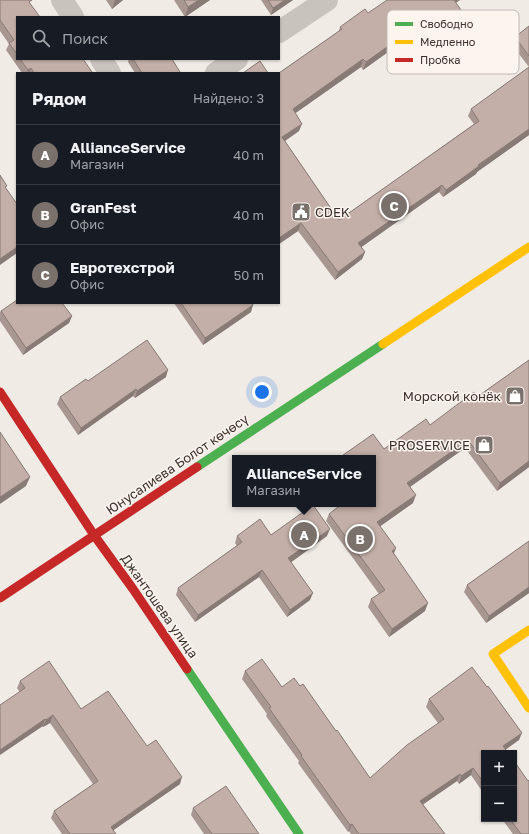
<!DOCTYPE html>
<html lang="ru">
<head>
<meta charset="utf-8">
<style>
	:root { --surface:#171b24; --page:#20242c; --text:#f1f3f6; --muted:#9ea1a6; --line:#363941; --accent:#7a716c }
	body { margin:0; font-family:"Golos Text",sans-serif; background:var(--page); color:var(--text) }
	.controls { position:absolute; right:12px; bottom:12px; display:grid; overflow:hidden; border-radius:0px; box-shadow:0 1px 3px #0004 }
	.controls button { width:36px; height:36px; display:grid; place-items:center; padding:0; border:0; border-bottom:1px solid var(--line); background:var(--surface); color:var(--text); font:20px sans-serif }
	.you { position:absolute; left:262px; top:392px; width:14px; height:14px; margin:-10px; border:3px solid #fff; border-radius:50%; background:#1a73e8; box-shadow:0 0 0 6px #1a73e833 }
	.badge { display:grid; place-items:center; width:26px; height:26px; border-radius:50%; background:var(--accent); color:#fff; font-size:13px; font-weight:700 }
	.pin { position:absolute; translate:-50% -50%; border:2px solid #fff; box-shadow:0 1px 4px #0006 }
	.popup { position:absolute; left:232px; top:455px; width:144px; height:52px; box-sizing:border-box; display:grid; place-content:center; border-radius:0px; background:var(--surface); filter:drop-shadow(0 1px 3px #0005); font-size:13px; white-space:nowrap; color:var(--muted) }
	.popup b { font-size:15px; color:var(--text) }
	.popup::after { content:''; position:absolute; left:50%; top:100%; margin-left:-8px; border:8px solid transparent; border-top-color:var(--surface) }
	.list { margin:0; padding:0; list-style:none }
	h2 { display:flex; justify-content:space-between; align-items:center; height:52px; margin:0; padding:0 16px; font-size:17px }
	h2 small { font-size:13px; font-weight:400; color:var(--muted) }
	.list li { display:grid; grid-template-columns:26px 1fr auto; gap:12px; align-items:center; box-sizing:border-box; height:60px; padding:0 16px; border-top:1px solid var(--line) }
	.list b { display:block; font-size:15px; white-space:nowrap }
	.list p { margin:0; font-size:13px; white-space:nowrap; color:var(--muted) }
	.list em { font-size:13px; font-style:normal; color:var(--muted) }
	.icon { flex:none; width:22px; height:22px; fill:none; stroke:currentColor; stroke-width:2; stroke-linecap:round; stroke-linejoin:round }
	.map { position:relative; flex:none; width:529px; height:834px; overflow:hidden }
	.search { position:absolute; background:var(--surface); box-shadow:0 1px 3px #0004; left:16px; top:16px; width:264px; height:44px; display:flex; align-items:center; gap:10px; box-sizing:border-box; padding:0 14px; border-radius:0px; color:var(--muted); font-size:15px }
	.panel { position:absolute; background:var(--surface); box-shadow:0 1px 3px #0004; left:16px; top:72px; width:264px; height:232px; border-radius:0px }
	.map>svg:first-child { display:block }
</style>
</head>
<body>
<div class="map">
<svg width="529" height="834" viewBox="0 0 529 834">
	<rect width="100%" height="100%" fill="#f0ebe5"/>
	<g fill="none" stroke-linecap="round" stroke-linejoin="round">
		<g stroke="#c9c3be" stroke-width="22">
			<path d="M62 0 73 17"/>
			<path d="M279 32 327 0"/>
			<path d="M101 59 110 73"/>
			<path d="M216 73 237 59"/>
		</g>
		<g stroke="#4caf50" stroke-width="9">
			<path d="M197 467 383 344"/>
			<path d="M187 669 299 834"/>
		</g>
		<g stroke="#ffc107" stroke-width="9">
			<path d="M383 344 529 247"/>
			<path d="M529 630 493 654 529 708"/>
		</g>
		<g stroke="#c62828" stroke-width="9">
			<path d="M0 392 94 535 133 589 187 669"/>
			<path d="M0 598 197 467"/>
		</g>
	</g>
	<g fill="#a89690">
		<path d="M0 0 17 17V59H83L91 73H22L6 50 9 44 0 31Z"/>
		<path d="M106 0H123L112 9Z"/>
		<path d="M174 0H210L185 17Z"/>
		<path d="M261 0H293L271 15Z"/>
		<path d="M456 3 463 25 433 46 420 29 363 70 361 67 295 113 299 131 285 141 339 220 474 124 468 116 471 109 529 67V135L477 172 476 174 443 197 439 192 361 247 365 252 362 259 335 280 298 231 279 244V73L339 31 340 27 368 13Z"/>
		<path d="M529 26V67L512 45 515 37Z"/>
		<path d="M129 59H172L180 73H135L128 62Z"/>
		<path d="M174 303H252L251 312 203 345Z"/>
		<path d="M1 311 72 316 69 323 23 355 0 321V312Z"/>
		<path d="M529 360V467L497 491 465 448 410 487 413 503 380 526 394 555 425 611 389 637 368 607 371 599 379 594 326 521 329 514 373 504 384 449 430 425 477 397Z"/>
		<path d="M166 377 135 398 133 396 78 435 57 404 60 397 88 381Z"/>
		<path d="M271 535 327 536 291 562 310 600 287 617 259 577 195 622 176 595 178 588 237 546 235 543 237 536Z"/>
		<path d="M529 541V593L486 623 464 592 467 585Z"/>
		<path d="M245 671 282 687 300 686 336 731 370 778 438 723 426 707 429 699 519 740 484 753V794L471 775 459 784 457 781 423 804 445 834H351L349 831 348 832 298 763 299 761 266 716 267 714 242 679Z"/>
		<path d="M20 681 81 709 147 746 180 784 113 830 116 834H62L51 818 54 811 93 784 50 723 43 727 17 688Z"/>
		<path d="M193 808 259 834H204L191 815Z"/>
		<path d="M502 819H514L529 834H513Z"/>
	</g>
	<g fill="#887a75">
		<path d="M115 0H123L112 9Z"/>
		<path d="M199 0H210L185 17 188 7Z"/>
		<path d="M285 0H293L271 15 273 8Z"/>
		<path d="M453 0H460L450 7Z"/>
		<path d="M466 17 463 25 433 46 436 39Z"/>
		<path d="M423 21 420 29 363 70 366 62Z"/>
		<path d="M363 59 361 67 290 117 293 109Z"/>
		<path d="M31 68 29 73H27L28 70Z"/>
		<path d="M302 124 299 131 279 145 282 137Z"/>
		<path d="M529 129V135L477 172 476 174 443 197 446 190 478 165Z"/>
		<path d="M442 185 439 192 356 251 358 243Z"/>
		<path d="M301 223 298 231 279 244V238Z"/>
		<path d="M17 247V253L0 265V259Z"/>
		<path d="M365 252 362 259 335 280 338 272Z"/>
		<path d="M253 305 251 312 203 345 205 338Z"/>
		<path d="M72 316 69 323 23 355 26 348Z"/>
		<path d="M168 370 166 377 135 398 137 391Z"/>
		<path d="M136 389 133 396 78 435 81 428Z"/>
		<path d="M468 440 465 448 404 491 407 483Z"/>
		<path d="M529 461V467L497 491 500 483Z"/>
		<path d="M30 477 26 486 0 504V497Z"/>
		<path d="M416 495 413 503 375 530 377 522Z"/>
		<path d="M330 529 327 536 286 566 288 558Z"/>
		<path d="M396 548 393 556 392 551Z"/>
		<path d="M262 570 259 577 195 622 198 615Z"/>
		<path d="M529 587V593L486 623 489 616Z"/>
		<path d="M313 593 310 600 287 617 290 610Z"/>
		<path d="M428 603 425 611 389 637 392 629Z"/>
		<path d="M53 715 50 723 43 727 46 720Z"/>
		<path d="M45 719 43 726 0 755V750Z"/>
		<path d="M522 733 519 740 501 753 503 746Z"/>
		<path d="M473 768 471 775 459 784 461 776Z"/>
		<path d="M460 774 457 781 418 808 420 801Z"/>
		<path d="M182 777 180 784 108 834 111 827Z"/>
		<path d="M352 824 349 831 348 832 350 825Z"/>
	</g>
	<g fill="#c3afa7" stroke="#887a75">
		<path d="M0 0H32L29 2 40 17H17V54L9 43 14 40 0 20Z"/>
		<path d="M184 0H199L188 7Z"/>
		<path d="M268 0H285L273 8Z"/>
		<path d="M387 0H454L466 17 436 39 423 21 366 62 363 59 293 109 302 124 282 137 339 220 479 121 471 109 529 67V129L478 165 479 166 446 190 442 185 358 243 365 252 338 272 301 223 279 238V73L342 29 340 27 365 9 368 13Z"/>
		<path d="M529 26V56L515 37Z"/>
		<path d="M20 59H83L92 72 90 73H34L31 68 28 70Z"/>
		<path d="M133 59H172L180 72 178 73H142Z"/>
		<path d="M260 61 268 73H243Z"/>
		<path d="M0 175 7 186 5 187 17 204V247L0 259Z"/>
		<path d="M17 300V303H62L72 316 26 348 1 311Z"/>
		<path d="M181 303H252L253 305 205 338Z"/>
		<path d="M147 340 168 370 137 391 136 389 81 428 60 397 86 379 88 381Z"/>
		<path d="M529 360V461L500 483 468 440 407 483 416 495 377 522 396 548 392 551 428 603 392 629 371 599 385 590 329 514 342 504H373V458H339L373 434 384 449 426 419 430 425 474 392 477 397Z"/>
		<path d="M0 432 30 477 0 497Z"/>
		<path d="M313 505 330 529 288 558 313 593 290 610 262 570 198 615 178 588 242 542 237 536 260 519 271 535Z"/>
		<path d="M529 541V587L489 616 467 585Z"/>
		<path d="M262 659 282 687 294 678 300 686 303 684 336 731 337 730 370 778 407 745 444 719 429 699 472 667 487 687 488 686 522 733 503 746 508 753H484V783L473 768 461 776 460 774 420 801 445 834H359L352 824 350 825 301 756 302 755 269 708 271 707 245 671Z"/>
		<path d="M49 661 81 709 108 691 147 746 156 740 182 777 111 827 116 834H70L54 811 98 781 53 715 46 720 45 719 0 750V705L25 688 20 681Z"/>
		<path d="M514 761 528 781 529 780V834H521L510 819H514Z"/>
		<path d="M226 786 259 834H211H212L193 808Z"/>
	</g>
	<defs>
		<g id="civic-square" transform="scale(1)"><rect x="-9" y="-9" width="18" height="18" rx="4" fill="#7a716c" stroke="#fbf5ee"/><path d="M-.6-6.5H3V-4.5H.6V-3L4-1V1h2V6H-6V1h2V-1L-.6-3ZM-1.2 2.5V6h2.4V2.5Z" fill="#fff"/></g>
		<g id="shop-square" transform="scale(1)"><rect x="-9" y="-9" width="18" height="18" rx="4" fill="#7a716c" stroke="#fbf5ee"/><path d="M-5-2.5h2.3a2.7 3.5 0 0 1 5.4 0H5L5.5 6h-11ZM-1.5-2.5h3a1.5 2.3 0 0 0-3 0Z" fill="#fff"/></g>
	</defs>
	<g fill-rule="evenodd">
		<use href="#civic-square" x="301" y="212"/>
		<use href="#shop-square" x="515" y="396"/>
		<use href="#shop-square" x="484" y="445"/>
	</g>
	<g text-anchor="middle" stroke-width="3" stroke-linejoin="round" paint-order="stroke">
		<g font-size="13" fill="#3b302b" stroke="#fbf5ee" text-anchor="end">
			<text x="315" y="217" text-anchor="start">CDEK</text>
			<text x="501" y="401">Морской конёк</text>
			<text x="470" y="450">PROSERVICE</text>
		</g>
		<g font-size="13" fill="#3b302b" stroke="#fbf5ee">
			<text transform="translate(177 464) rotate(-34)" y="5">Юнусалиева Болот көчөсү</text>
			<text transform="translate(160 606) rotate(55)" y="5">Джантошева улица</text>
		</g>
	</g>
	<rect x="387" y="10" width="132" height="64" rx="6" fill="#fbf5ee" stroke="#c1bab4" stroke-width="1"/>
	<rect x="395" y="22" width="18" height="4" fill="#4caf50"/>
	<rect x="395" y="40" width="18" height="4" fill="#ffc107"/>
	<rect x="395" y="58" width="18" height="4" fill="#c62828"/>
	<g font-size="11" fill="#3b302b">
		<text x="420" y="28">Свободно</text>
		<text x="420" y="46">Медленно</text>
		<text x="420" y="64">Пробка</text>
	</g>
</svg>
<div class="controls">
<button>+</button>
<button>−</button>
</div>
<div class="you"></div>
<div class="pin badge" style="left:304px;top:535px">A</div>
<div class="popup"><b>AllianceService</b>Магазин</div>
<div class="pin badge" style="left:360px;top:539px">B</div>
<div class="pin badge" style="left:394px;top:206px">C</div>
<div class="search"><svg class="icon" aria-label="search" viewBox="0 0 24 24"><circle cx="10" cy="10" r="6"/><path d="M15 15l6 6"/></svg>Поиск</div>
<section class="panel">
<h2>Рядом<small>Найдено: 3</small></h2>
<ul class="list">
<li><span class="badge">A</span><div><b>AllianceService</b><p>Магазин</p></div><em>40 m</em></li>
<li><span class="badge">B</span><div><b>GranFest</b><p>Офис</p></div><em>40 m</em></li>
<li><span class="badge">C</span><div><b>Евротехстрой</b><p>Офис</p></div><em>50 m</em></li>
</ul>
</section>
</div>
</body>
</html>
